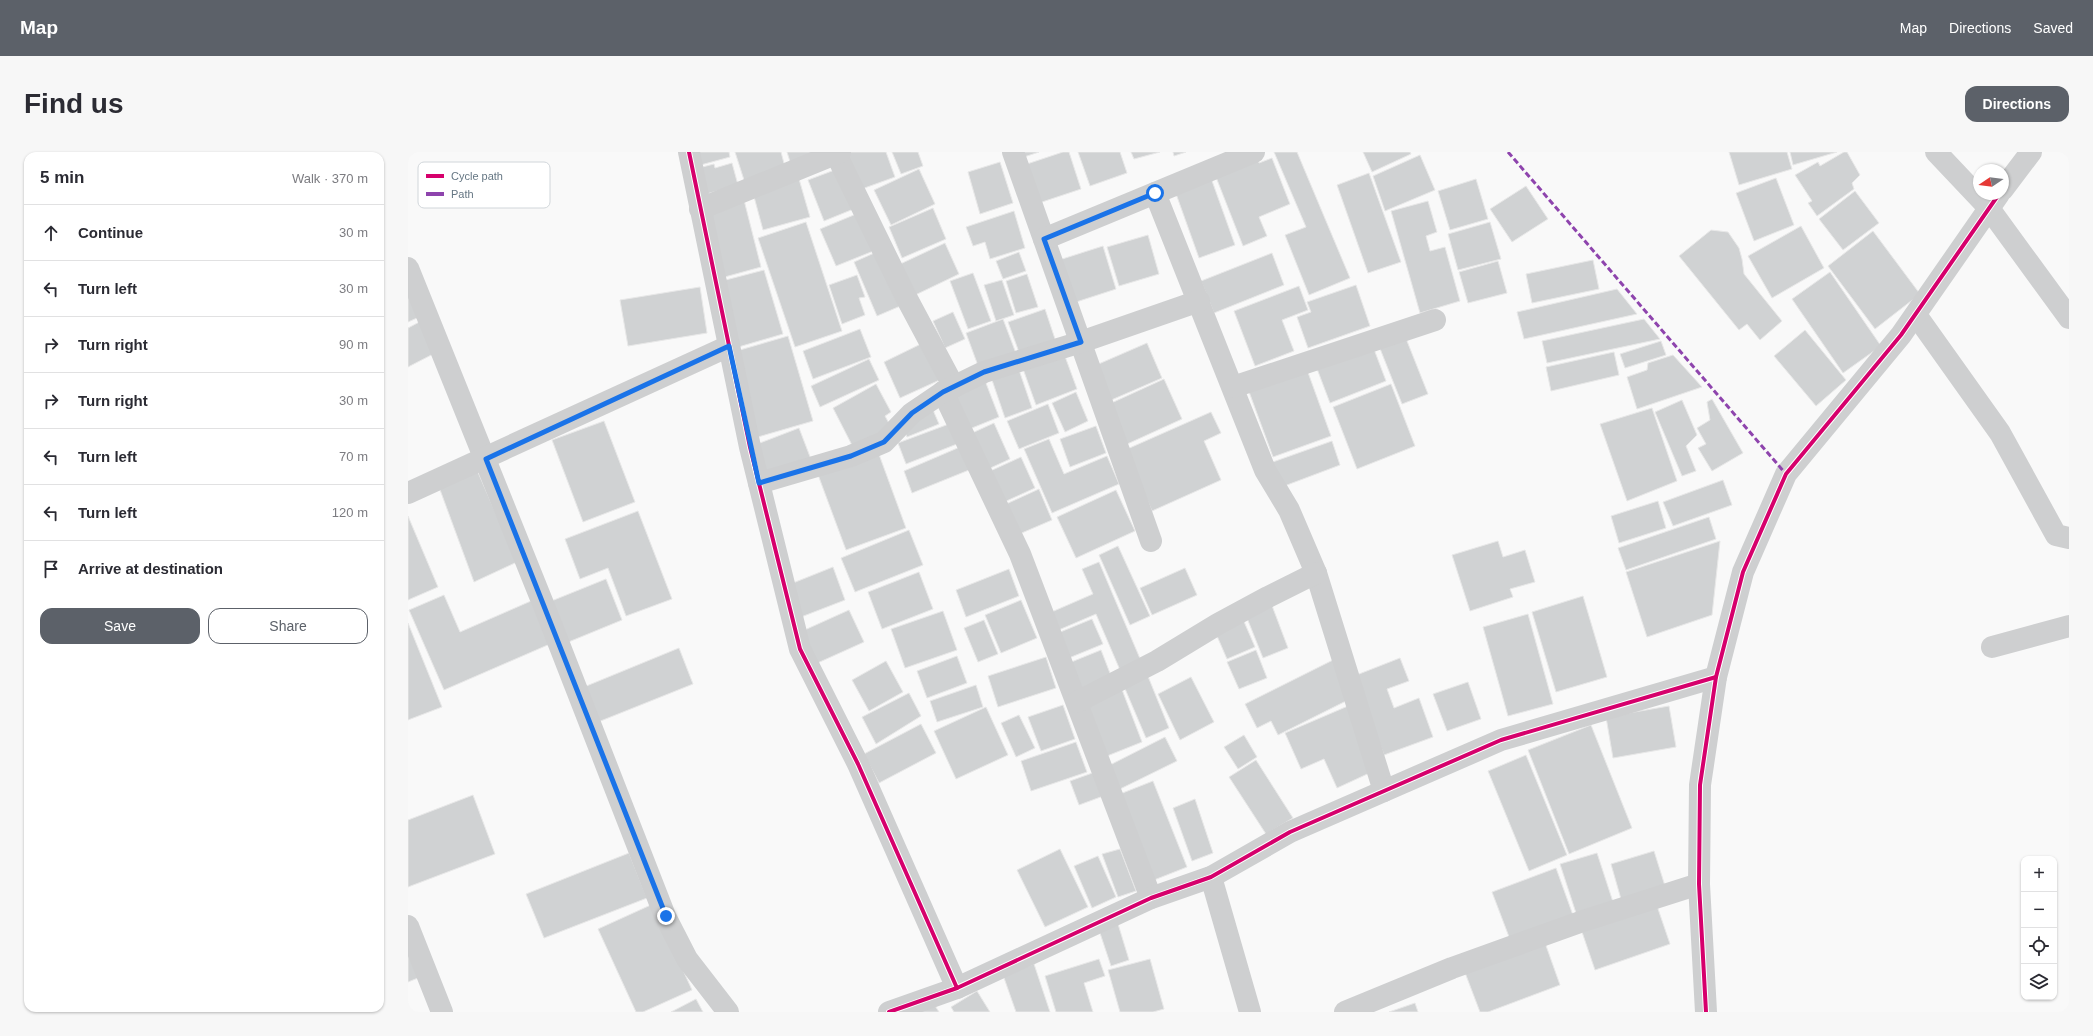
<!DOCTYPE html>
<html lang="en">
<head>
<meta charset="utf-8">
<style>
	:root { --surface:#fff; --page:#f7f7f7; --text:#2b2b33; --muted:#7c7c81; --line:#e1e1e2; --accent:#5c6169 }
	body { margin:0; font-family:Arial,sans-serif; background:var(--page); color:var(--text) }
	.controls { position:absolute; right:12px; bottom:12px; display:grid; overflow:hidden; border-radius:8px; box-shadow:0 1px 3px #0004 }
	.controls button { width:36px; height:36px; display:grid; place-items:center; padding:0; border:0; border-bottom:1px solid var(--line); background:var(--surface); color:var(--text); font:20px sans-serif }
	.compass { position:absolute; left:1565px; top:12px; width:36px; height:36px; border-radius:50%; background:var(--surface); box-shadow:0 1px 3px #0004; rotate:257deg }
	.stop { position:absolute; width:12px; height:12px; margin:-9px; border:3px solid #1a73e8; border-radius:50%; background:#fff }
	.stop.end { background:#1a73e8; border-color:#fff; box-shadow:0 1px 4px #0008 }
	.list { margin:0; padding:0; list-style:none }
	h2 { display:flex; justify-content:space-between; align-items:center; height:52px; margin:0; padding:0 16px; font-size:17px }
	h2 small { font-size:13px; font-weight:400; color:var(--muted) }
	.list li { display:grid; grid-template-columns:26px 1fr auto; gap:12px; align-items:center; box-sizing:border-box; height:56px; padding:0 16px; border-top:1px solid var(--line) }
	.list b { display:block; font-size:15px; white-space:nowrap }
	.list em { font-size:13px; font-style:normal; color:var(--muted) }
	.actions { display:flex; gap:8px; padding:12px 16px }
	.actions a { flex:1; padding:9px 0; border:1px solid var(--accent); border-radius:12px; text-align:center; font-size:14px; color:var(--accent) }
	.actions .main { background:var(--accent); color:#fff }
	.icon { flex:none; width:22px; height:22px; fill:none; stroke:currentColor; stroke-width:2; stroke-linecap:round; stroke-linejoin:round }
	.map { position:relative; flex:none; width:1661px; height:860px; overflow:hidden; border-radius:12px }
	header { display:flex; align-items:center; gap:24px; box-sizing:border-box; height:56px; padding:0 20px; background:var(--accent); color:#fff }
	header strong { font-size:19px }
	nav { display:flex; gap:22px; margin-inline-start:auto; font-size:14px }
	.intro { display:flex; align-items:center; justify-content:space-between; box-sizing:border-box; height:96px; padding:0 24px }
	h1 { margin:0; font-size:28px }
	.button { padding:10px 18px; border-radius:12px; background:var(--accent); color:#fff; font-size:14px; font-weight:700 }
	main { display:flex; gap:24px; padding:0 24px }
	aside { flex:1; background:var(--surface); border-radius:12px; box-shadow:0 1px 3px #0004 }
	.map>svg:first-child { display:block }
</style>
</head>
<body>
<header>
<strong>Map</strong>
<nav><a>Map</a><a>Directions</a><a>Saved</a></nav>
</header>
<div class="intro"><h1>Find us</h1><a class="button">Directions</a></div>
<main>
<aside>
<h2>5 min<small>Walk · 370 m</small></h2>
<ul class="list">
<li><svg class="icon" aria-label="ahead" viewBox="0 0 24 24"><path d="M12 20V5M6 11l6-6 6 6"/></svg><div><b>Continue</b></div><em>30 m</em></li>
<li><svg class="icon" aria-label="left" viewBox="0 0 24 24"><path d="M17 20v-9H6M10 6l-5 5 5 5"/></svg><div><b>Turn left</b></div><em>30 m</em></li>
<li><svg class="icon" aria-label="right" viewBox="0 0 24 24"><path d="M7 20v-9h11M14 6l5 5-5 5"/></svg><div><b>Turn right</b></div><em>90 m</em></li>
<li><svg class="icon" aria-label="right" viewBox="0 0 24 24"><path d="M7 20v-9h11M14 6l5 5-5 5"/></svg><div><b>Turn right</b></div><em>30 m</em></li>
<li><svg class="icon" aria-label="left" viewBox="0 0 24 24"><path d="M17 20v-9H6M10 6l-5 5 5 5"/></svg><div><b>Turn left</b></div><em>70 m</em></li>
<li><svg class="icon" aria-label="left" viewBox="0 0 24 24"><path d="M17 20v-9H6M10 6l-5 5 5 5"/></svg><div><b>Turn left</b></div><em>120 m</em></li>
<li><svg class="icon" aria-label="arrive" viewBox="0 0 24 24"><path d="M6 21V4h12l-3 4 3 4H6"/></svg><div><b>Arrive at destination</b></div></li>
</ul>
<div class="actions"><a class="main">Save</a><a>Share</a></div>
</aside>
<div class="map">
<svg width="1661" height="860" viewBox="0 0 1661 860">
	<rect width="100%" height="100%" fill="#f9f9f9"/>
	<g fill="#d0d2d3" stroke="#e8e8e8">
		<path d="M285 0H321L322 5 289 14Z"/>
		<path d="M327 0H373L377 15 336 28Z"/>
		<path d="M379 0H415L383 13Z"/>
		<path d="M441 0H478L487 25 451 38 437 2Z"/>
		<path d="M484 0H510L515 14 493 22Z"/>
		<path d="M608 0H631L610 7Z"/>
		<path d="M655 0H661L673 37 628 52 616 13Z"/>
		<path d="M670 0H712L719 21 682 34Z"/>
		<path d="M723 0H752L726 7Z"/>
		<path d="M765 0H778L766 4Z"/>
		<path d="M866 0H889L942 126 901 143 877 83 898 75Z"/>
		<path d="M955 0H1002L1003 2 964 20Z"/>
		<path d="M1321 0H1379L1384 17 1331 33Z"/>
		<path d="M1382 0H1429L1385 13Z"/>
		<path d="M1436 0H1439L1452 23 1444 31 1446 37 1409 64 1400 51 1404 49 1387 23 1410 10 1412 14Z"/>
		<path d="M1012 3 1027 38 977 59 965 24Z"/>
		<path d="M848 4 851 11 864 6 882 52 851 65 859 84 835 94 806 20Z"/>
		<path d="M592 10 605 51 572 62 560 20Z"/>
		<path d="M324 11 330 33 295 43 287 17 306 12 307 16Z"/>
		<path d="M432 16 448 56 416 69 400 28Z"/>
		<path d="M511 17 527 52 483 73 466 38Z"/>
		<path d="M961 21 993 110 960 121 929 33Z"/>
		<path d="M803 26 827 93 791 106 767 39Z"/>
		<path d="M1368 26 1386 73 1346 89 1328 41Z"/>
		<path d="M391 27 402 65 355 78 345 41Z"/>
		<path d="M1068 27 1080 67 1042 78 1030 39Z"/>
		<path d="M1118 34 1140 67 1104 90 1082 57Z"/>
		<path d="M1447 39 1471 71 1435 98 1411 67Z"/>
		<path d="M336 48 353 115 313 126 295 58Z"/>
		<path d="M1020 49 1029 80 1018 84 1022 99 1037 95 1052 149 1012 161 983 59Z"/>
		<path d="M525 56 538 87 494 106 481 75Z"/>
		<path d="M606 59 617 96 582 107 577 90 565 94 558 75Z"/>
		<path d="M453 60 468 98 428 114 412 77Z"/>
		<path d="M398 70 434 179 387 195 350 86Z"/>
		<path d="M1082 70 1093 107 1050 118 1040 82Z"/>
		<path d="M1393 74 1416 116 1364 146 1340 104Z"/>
		<path d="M1303 78 1320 80 1331 96 1334 107 1336 122 1374 169 1352 188 1339 172 1331 178 1271 104Z"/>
		<path d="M1465 79 1512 142 1467 177 1420 114Z"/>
		<path d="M740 83 751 122 711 134 699 95Z"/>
		<path d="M537 91 551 122 503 145 488 114Z"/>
		<path d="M695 94 708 137 662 152 648 109Z"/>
		<path d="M473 98 497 152 469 164 446 110Z"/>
		<path d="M611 100 618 119 595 127 588 109Z"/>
		<path d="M864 101 876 133 806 161 793 129Z"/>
		<path d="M1185 108 1191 137 1124 151 1118 122Z"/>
		<path d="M1090 109 1099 141 1060 151 1051 120Z"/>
		<path d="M356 118 375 182 327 196 310 130Z"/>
		<path d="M1422 120 1473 194 1435 221 1384 147Z"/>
		<path d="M565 121 583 169 560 177 542 129Z"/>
		<path d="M619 122 630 155 608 161 598 129Z"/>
		<path d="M449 123 457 145 451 146 457 163 434 172 421 133Z"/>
		<path d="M594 128 606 163 588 169 576 133Z"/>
		<path d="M948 133 962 174 900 196 889 165 903 160 899 150Z"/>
		<path d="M891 134 900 158 874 168 886 199 847 214 826 159Z"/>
		<path d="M292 135 299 181 220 194 212 148Z"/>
		<path d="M0 137 18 162 0 170Z"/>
		<path d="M1209 137 1229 162 1116 187 1109 160Z"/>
		<path d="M637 157 648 190 612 203 600 170Z"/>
		<path d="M545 160 557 187 537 196 525 169Z"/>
		<path d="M17 167 33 198 0 215V176Z"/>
		<path d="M595 167 609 204 572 219 558 181Z"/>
		<path d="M1236 167 1252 187 1139 211 1134 189Z"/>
		<path d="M452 177 463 205 405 227 395 199Z"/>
		<path d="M1397 178 1438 228 1408 254 1366 204Z"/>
		<path d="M380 184 405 269 350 285 325 200Z"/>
		<path d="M997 184 1020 242 994 252 971 194Z"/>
		<path d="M519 189 536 226 492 246 476 210Z"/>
		<path d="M1253 189 1258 203 1217 216 1212 202Z"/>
		<path d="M739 191 754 226 701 249 686 214Z"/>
		<path d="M964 192 978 229 922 251 908 214Z"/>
		<path d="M655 199 669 237 628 253 614 214Z"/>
		<path d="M1206 200 1211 223 1143 239 1138 215Z"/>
		<path d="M1265 203 1294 235 1229 257 1219 225 1239 218 1240 211Z"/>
		<path d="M461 207 471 228 412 255 403 234Z"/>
		<path d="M610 215 624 256 597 266 583 225Z"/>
		<path d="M898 215 923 284 865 305 840 237Z"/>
		<path d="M576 226 591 265 559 278 544 239Z"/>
		<path d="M756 227 774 267 717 293 699 253Z"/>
		<path d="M468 232 483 260 477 264 484 277 446 297 425 256Z"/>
		<path d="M983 232 1007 294 949 317 925 255Z"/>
		<path d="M668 240 680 269 657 280 644 251Z"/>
		<path d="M1304 247 1335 301 1304 319 1290 296 1298 292 1289 276 1302 268 1299 250Z"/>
		<path d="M1274 248 1289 283 1278 294 1288 319 1274 324 1247 260Z"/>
		<path d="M640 252 651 281 611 297 599 269Z"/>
		<path d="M1244 256 1269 329 1219 349 1192 272Z"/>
		<path d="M525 258 531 272 499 285 495 274Z"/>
		<path d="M803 260 813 281 796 289 813 328 744 359 717 298Z"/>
		<path d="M196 269 227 350 175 370 144 288Z"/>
		<path d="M586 271 602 307 578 318 562 282Z"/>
		<path d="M541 272 549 292 498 312 490 291Z"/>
		<path d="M688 274 698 301 662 315 652 287Z"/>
		<path d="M391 276 404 310 357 327 344 294Z"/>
		<path d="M641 287 656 322 699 304 711 332 644 361 616 297Z"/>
		<path d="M924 289 932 313 871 336 862 311Z"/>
		<path d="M552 295 561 318 504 341 496 319Z"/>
		<path d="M469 297 498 376 438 398 409 320Z"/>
		<path d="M613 305 627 336 594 351 580 320Z"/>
		<path d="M69 318 109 410 66 430 31 335Z"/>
		<path d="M1315 328 1324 353 1265 374 1255 350Z"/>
		<path d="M631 337 644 368 609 383 596 353Z"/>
		<path d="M708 338 727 379 668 406 649 365Z"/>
		<path d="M1250 349 1258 376 1211 391 1203 364Z"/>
		<path d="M230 359 264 447 218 464 200 416 172 427 157 387Z"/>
		<path d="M0 364 30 435 0 448Z"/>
		<path d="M1301 365 1308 387 1218 418 1210 396Z"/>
		<path d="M501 378 515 413 447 440 433 406Z"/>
		<path d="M1090 389 1095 405 1117 398 1127 430 1102 437 1105 445 1062 459 1044 403Z"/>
		<path d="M1312 389 1304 463 1239 485 1218 420Z"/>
		<path d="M710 394 742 464 722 473 691 403Z"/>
		<path d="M691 410 733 509 712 518 688 462 646 480 639 462 685 442 674 417Z"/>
		<path d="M425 415 437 448 393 465 380 433Z"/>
		<path d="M777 416 789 443 744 463 732 436Z"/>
		<path d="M601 417 611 444 558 465 548 438Z"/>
		<path d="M511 420 525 457 474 477 460 440Z"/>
		<path d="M198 427 214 468 158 491 141 450Z"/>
		<path d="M36 443 52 480 123 449 142 492 36 538 1 458Z"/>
		<path d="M1175 444 1199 525 1148 540 1124 460Z"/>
		<path d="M613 448 629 486 593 501 577 463Z"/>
		<path d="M863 451 880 496 855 506 837 461Z"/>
		<path d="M441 458 456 490 405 513 390 481Z"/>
		<path d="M535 459 549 498 497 516 483 477Z"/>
		<path d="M1120 462 1145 552 1100 564 1075 475Z"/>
		<path d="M834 465 847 495 819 507 806 477Z"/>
		<path d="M684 467 695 492 656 508 645 483Z"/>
		<path d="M576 468 590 502 570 510 556 476Z"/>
		<path d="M0 471 34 555 0 568Z"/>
		<path d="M271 496 285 532 190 570 176 535Z"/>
		<path d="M693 498 705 529 668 543 656 513Z"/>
		<path d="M848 498 859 526 831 537 819 510Z"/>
		<path d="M549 504 559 531 519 546 509 519Z"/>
		<path d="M638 505 648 536 590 555 580 524Z"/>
		<path d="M992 506 1001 529 979 537 986 556 1011 546 1025 585 976 603 946 524Z"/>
		<path d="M925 508 944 546 870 583 863 569 849 576 837 552Z"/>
		<path d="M478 509 495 540 461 559 444 528Z"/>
		<path d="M739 522 761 576 738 586 715 532Z"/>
		<path d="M783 525 806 570 772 588 750 542Z"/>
		<path d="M1060 530 1073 567 1039 579 1025 542Z"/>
		<path d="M568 533 575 555 529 570 522 549Z"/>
		<path d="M713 535 734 590 694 606 672 551Z"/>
		<path d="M501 541 513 564 468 592 454 565Z"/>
		<path d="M655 553 667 587 633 599 620 565Z"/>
		<path d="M940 554 968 618 929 636 916 607 893 617 877 581Z"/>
		<path d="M1261 554 1268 595 1205 606 1198 565Z"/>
		<path d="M578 555 600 603 548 627 526 579Z"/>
		<path d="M611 563 627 596 608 605 593 571Z"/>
		<path d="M513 572 528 601 471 631 456 602Z"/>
		<path d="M1183 573 1224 676 1161 702 1120 598Z"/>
		<path d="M836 583 849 605 830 617 816 595Z"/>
		<path d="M757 585 769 609 710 638 698 615Z"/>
		<path d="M668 590 679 620 623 639 613 609Z"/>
		<path d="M1118 603 1159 703 1121 719 1080 619Z"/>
		<path d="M848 608 885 666 858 682 821 625Z"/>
		<path d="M690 619 698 643 671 653 662 629Z"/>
		<path d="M745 629 779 715 741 730 707 644Z"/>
		<path d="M65 643 87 702 0 735V668Z"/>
		<path d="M787 647 805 701 784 709 765 656Z"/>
		<path d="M652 697 680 755 637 775 609 718Z"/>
		<path d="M712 697 728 739 710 745 694 702Z"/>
		<path d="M1246 699 1257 734 1213 747 1203 712Z"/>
		<path d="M221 701 239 746 136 786 118 742Z"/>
		<path d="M1189 701 1205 750 1168 761 1152 712Z"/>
		<path d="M690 704 708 745 684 756 666 714Z"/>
		<path d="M1148 716 1166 766 1103 790 1084 740Z"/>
		<path d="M1248 751 1262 792 1187 818 1173 777Z"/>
		<path d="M245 752 284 838 235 860H228L190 777Z"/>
		<path d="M710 772 721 808 703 814 691 778Z"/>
		<path d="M1136 788 1152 833 1080 860H1072L1056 818Z"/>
		<path d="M0 800 10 826 0 830Z"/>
		<path d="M691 807 697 824 676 831 685 860H648L637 824Z"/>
		<path d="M742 807 756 857 745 860H712L700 818Z"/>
		<path d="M626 812 642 860H608L595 823Z"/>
		<path d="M569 839 582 860H546L543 855Z"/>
		<path d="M288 847 295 860H263Z"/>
		<path d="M524 849 531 860H507Z"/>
		<path d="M1007 851 1010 860H981Z"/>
	</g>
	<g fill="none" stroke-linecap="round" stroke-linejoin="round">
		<g stroke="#cecfd0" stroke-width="22">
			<path d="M281 0 342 295 392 497 450 612 549 836"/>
			<path d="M605 0 743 389"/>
			<path d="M1528 0 1580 55 1661 166"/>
			<path d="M428 2 498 145 546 235"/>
			<path d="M1595 37 1623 0"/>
			<path d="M747 41 857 318 881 358 908 421 976 639"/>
			<path d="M292 57 432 0"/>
			<path d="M636 87 846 0"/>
			<path d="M0 116 142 469 257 764 279 807 320 860"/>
			<path d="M1508 163 1592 281 1648 383 1661 386"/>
			<path d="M825 235 1027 168"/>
			<path d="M535 240 612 402 743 746"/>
			<path d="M351 331 443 304 476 290 504 261 535 240 576 220 673 190 791 149"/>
			<path d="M0 341 321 194"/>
			<path d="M1584 495 1661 474"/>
			<path d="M669 550 749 509 810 472 860 445 908 421"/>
			<path d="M803 725 842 860"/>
			<path d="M0 774 34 860"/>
			<path d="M481 860 549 836 743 746 803 725 882 680 1093 588 1308 525"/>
			<path d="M937 860 1044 816 1175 769 1291 732"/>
			<path d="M1298 860 1291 732 1292 633 1308 525 1335 420 1378 322 1493 183 1591 42"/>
		</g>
		<path stroke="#8e44ad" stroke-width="3" stroke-dasharray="6 3" stroke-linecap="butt" d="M1100 0 1378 322"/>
		<g stroke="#fff" stroke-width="6">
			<g id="cycleway">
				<path d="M281 0 342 295 392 497 450 612 549 836"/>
				<path d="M481 860 549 836 743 746 803 725 882 680 1093 588 1308 525"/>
				<path d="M1298 860 1291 732 1292 633 1308 525 1335 420 1378 322 1493 183 1591 42"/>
			</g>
		</g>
		<use href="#cycleway" stroke="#d6006c" stroke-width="4"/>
	</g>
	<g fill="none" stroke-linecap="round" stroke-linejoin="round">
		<path stroke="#1a73e8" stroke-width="5" d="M258 764 78 307 321 194 351 331 443 304 476 290 504 261 535 240 576 220 673 190 636 87 747 41"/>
	</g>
	<rect x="10" y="10" width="132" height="46" rx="6" fill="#fff" stroke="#d1d6da" stroke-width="1"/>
	<rect x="18" y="22" width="18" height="4" fill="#d6006c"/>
	<rect x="18" y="40" width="18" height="4" fill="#8e44ad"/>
	<g font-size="11" fill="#657683">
		<text x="43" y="28">Cycle path</text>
		<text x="43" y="46">Path</text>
	</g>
</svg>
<div class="controls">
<button>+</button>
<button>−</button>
<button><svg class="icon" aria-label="locate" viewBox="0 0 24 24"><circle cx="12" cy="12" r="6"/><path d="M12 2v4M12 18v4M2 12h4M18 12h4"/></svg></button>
<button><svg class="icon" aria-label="layers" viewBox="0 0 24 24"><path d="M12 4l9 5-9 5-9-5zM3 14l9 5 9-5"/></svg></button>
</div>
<svg class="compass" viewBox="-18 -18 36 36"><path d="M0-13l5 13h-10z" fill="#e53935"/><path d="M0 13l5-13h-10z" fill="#7c7c81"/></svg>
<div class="stop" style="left:747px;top:41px"></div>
<div class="stop end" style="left:258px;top:764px"></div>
</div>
</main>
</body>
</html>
